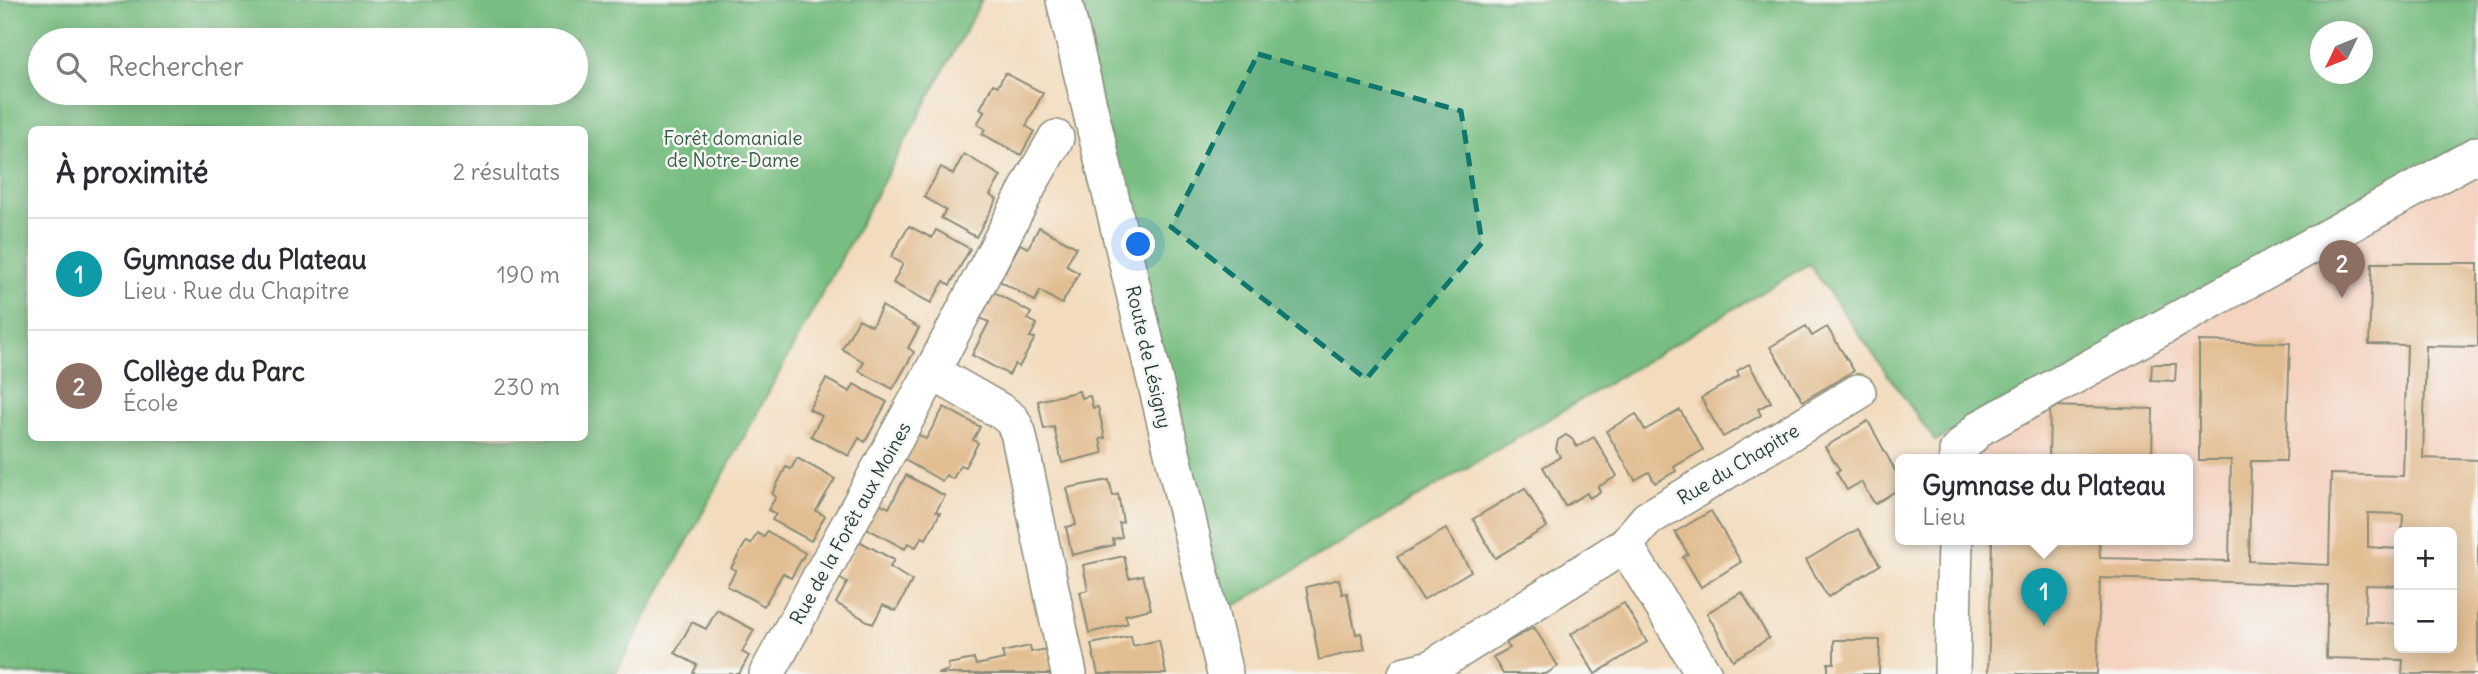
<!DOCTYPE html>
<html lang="fr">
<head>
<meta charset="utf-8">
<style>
	:root { --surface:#fff; --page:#f2f2f3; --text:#2b2b33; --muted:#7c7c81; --line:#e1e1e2; --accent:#d1495b }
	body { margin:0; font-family:Delius,sans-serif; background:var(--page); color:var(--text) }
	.controls { position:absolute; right:21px; bottom:21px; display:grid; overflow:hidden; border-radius:10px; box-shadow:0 4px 18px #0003 }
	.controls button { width:63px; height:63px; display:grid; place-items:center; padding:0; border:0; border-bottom:2px solid var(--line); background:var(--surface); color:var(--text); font:35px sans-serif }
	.compass { position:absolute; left:2310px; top:21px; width:63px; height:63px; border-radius:50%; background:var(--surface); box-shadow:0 4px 18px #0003; rotate:227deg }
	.you { position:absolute; left:1139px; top:245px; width:24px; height:24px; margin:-18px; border:5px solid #fff; border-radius:50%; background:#1a73e8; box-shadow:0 0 0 10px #1a73e833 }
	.badge { display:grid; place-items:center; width:46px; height:46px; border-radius:50%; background:var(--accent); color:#fff; font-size:23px; font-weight:700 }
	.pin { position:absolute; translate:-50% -58px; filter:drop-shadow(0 2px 4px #0008) }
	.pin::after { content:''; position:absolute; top:37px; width:24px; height:21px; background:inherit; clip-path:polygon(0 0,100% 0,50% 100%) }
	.popup { position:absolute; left:1895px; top:454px; width:298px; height:91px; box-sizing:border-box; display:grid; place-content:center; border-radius:10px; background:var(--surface); filter:drop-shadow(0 2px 5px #0005); font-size:23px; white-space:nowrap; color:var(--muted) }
	.popup b { font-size:26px; color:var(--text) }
	.popup::after { content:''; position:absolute; left:50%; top:100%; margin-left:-14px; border:14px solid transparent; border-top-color:var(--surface) }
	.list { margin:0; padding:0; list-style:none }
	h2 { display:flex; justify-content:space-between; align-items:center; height:91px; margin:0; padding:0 28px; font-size:30px }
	h2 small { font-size:23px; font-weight:400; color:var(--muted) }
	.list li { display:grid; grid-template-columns:46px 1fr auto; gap:21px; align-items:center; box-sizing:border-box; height:112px; padding:0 28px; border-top:2px solid var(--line) }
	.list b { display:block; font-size:26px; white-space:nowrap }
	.list p { margin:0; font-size:23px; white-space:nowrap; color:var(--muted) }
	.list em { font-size:23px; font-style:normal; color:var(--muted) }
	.icon { flex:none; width:38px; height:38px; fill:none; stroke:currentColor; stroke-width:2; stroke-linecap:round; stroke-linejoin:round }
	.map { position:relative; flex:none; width:2478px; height:674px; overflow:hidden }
	.search { position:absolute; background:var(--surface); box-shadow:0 4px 18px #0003; left:28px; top:28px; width:560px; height:77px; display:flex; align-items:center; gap:18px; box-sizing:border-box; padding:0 24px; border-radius:38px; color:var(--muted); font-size:26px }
	.panel { position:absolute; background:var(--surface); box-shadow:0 4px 18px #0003; left:28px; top:126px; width:560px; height:315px; border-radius:10px }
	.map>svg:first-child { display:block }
</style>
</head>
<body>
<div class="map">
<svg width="2478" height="674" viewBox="0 0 2478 674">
	<rect width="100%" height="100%" fill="#f6f6f2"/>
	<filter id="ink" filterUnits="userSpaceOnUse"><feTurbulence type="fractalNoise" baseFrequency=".0143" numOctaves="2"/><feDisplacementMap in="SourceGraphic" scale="14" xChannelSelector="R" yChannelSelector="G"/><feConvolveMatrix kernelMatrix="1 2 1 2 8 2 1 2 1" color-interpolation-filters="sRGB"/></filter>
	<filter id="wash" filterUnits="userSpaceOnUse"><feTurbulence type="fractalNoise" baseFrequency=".00686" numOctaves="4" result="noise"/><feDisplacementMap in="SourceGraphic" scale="28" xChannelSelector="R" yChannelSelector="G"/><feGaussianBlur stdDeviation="1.57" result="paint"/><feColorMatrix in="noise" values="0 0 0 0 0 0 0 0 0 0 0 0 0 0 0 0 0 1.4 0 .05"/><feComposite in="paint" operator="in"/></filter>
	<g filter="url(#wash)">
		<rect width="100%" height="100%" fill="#f3dcbe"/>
		<path fill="#f4d3c1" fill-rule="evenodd" d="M2478 156V674H2097L2100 540H2188V460H1949L1935 441ZM2399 532H2452V648H2399Z"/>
		<g fill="#78be82" stroke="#4c7e5b" stroke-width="2" fill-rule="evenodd">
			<path d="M0 0H982L615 674H0ZM40 40H576V93H40ZM32 130H584V438H32Z"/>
			<path d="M1064 0H2478V156L1935 441 1809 264 1211 620ZM2320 32H2362V74H2320Z"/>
		</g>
		<g id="blocks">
			<g fill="#e2bd91" fill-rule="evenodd">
				<path d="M1005 73 1043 93 1026 126 1034 131 1021 155 982 134 985 129 977 124 985 111 980 109 993 84 998 86Z"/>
				<path d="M964 154 1001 176 990 195 997 199 976 237 941 218 946 210 924 197 941 167 953 174Z"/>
				<path d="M909 226 932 238 936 230 970 249 950 285 944 281 931 303 893 283 903 264 891 257Z"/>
				<path d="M1039 227 1076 247 1066 266 1079 273 1062 304 1040 291 1035 301 1000 281 1020 244 1028 248Z"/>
				<path d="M2372 263H2478V347L2426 346 2423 458 2478 460V674H2402L2403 660 2326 658 2328 585 2100 578 2097 674H1988L1992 540H2099L2100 558 2229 561 2231 460H2199V341L2290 343 2286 461H2251L2249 561 2329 565 2331 474 2403 476 2407 345 2369 344ZM2368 513 2403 514 2402 532H2452V648H2399V624L2365 622 2366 585 2399 586V549L2368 547Z"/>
				<path d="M994 292 1031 313 1028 319 1037 324 1030 337 1035 338 1019 367 1015 364 1009 375 972 355 989 322 980 318Z"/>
				<path d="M882 306 919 328 908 348 914 352 893 389 859 371 864 362 842 349 859 319 872 326Z"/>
				<path d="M1806 326 1812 336 1827 327 1854 371 1803 401 1770 347Z"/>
				<path d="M1749 364 1771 402 1758 409 1761 415 1723 437 1701 398 1739 376 1737 371Z"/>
				<path d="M2152 364H2176L2175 381 2151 380Z"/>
				<path d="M826 379 850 392 854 384 887 402 865 442 859 438 849 456 811 436 822 416 809 409Z"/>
				<path d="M1079 391 1081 398 1090 396 1093 408 1098 407 1105 438 1100 439 1103 453 1062 463 1054 427 1044 429 1038 401Z"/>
				<path d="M2050 406 2153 409 2152 460H2049Z"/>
				<path d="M944 407 980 427 973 440 978 443 965 467 960 465 953 479 946 475 942 481 903 459 917 434 926 439Z"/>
				<path d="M1680 410 1703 450 1674 467 1676 471 1655 483 1649 472 1635 480 1606 431 1636 414 1645 430Z"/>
				<path d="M1868 421 1900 479V488L1875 504 1861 482 1847 490 1836 472 1840 470 1825 447Z"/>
				<path d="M1566 435 1572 439 1577 447 1594 437 1617 476 1598 487 1600 492 1589 498 1587 493 1565 506 1543 467 1560 457 1556 449 1558 440Z"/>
				<path d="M797 458 835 479 816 511 825 516 811 541 772 520 776 514 768 510 776 497 772 494 786 467 791 469Z"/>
				<path d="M906 475 945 496 936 511 940 513 926 539 922 537 916 547 908 543 905 549 866 528 879 503 889 508Z"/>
				<path d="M1109 480 1113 496 1118 494 1123 522 1119 523 1122 537 1113 539 1114 545 1072 555 1066 527 1076 525 1067 488Z"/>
				<path d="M1525 488 1547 527 1495 558 1473 519Z"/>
				<path d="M1711 511 1741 562 1701 587 1683 557 1688 554 1675 532Z"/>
				<path d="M1446 529 1471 571 1423 600 1397 557Z"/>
				<path d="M1858 529 1880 565 1828 597 1806 560Z"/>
				<path d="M767 531 805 553 791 578 783 573 764 606 727 586 736 570 731 568 746 542 751 544 757 533 764 537Z"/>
				<path d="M859 541 894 560 890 567 912 581 896 611 883 605 873 624 836 603 847 583 839 578Z"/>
				<path d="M1124 556 1129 578 1143 575 1151 609 1125 615 1128 623 1089 633 1080 592 1088 590 1083 565Z"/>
				<path d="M1339 579 1342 594 1347 593 1356 634 1361 633 1365 649 1319 660 1306 587Z"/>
				<path d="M1742 592 1769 638 1733 660 1707 613Z"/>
				<path d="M1624 603 1647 642 1595 674 1571 634Z"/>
				<path d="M717 610 754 630 742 652 749 656 739 674H696L693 673 697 665 675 653 692 622 706 629Z"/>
				<path d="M1534 627 1558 666 1546 674H1503L1493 657 1510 648 1506 643Z"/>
				<path d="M1131 636 1133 646 1159 640 1166 674H1098L1091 644Z"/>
				<path d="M1834 640H1880L1879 674H1828V663H1834Z"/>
				<path d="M1030 646 1031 652 1048 649 1054 674H937L949 670 948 664 974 659 976 665 1004 659 1002 652Z"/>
			</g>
		</g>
	</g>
	<g filter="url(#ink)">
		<use href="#blocks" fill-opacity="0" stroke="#898c79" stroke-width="2"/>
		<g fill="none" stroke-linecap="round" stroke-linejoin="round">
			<g stroke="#898c79" stroke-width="38">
				<g id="minor">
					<path d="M1064 0 1225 674"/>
					<path d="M932 372 1033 178 1056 138"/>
					<path d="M1957 460V451L1980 428 2478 154"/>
					<path d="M1625 545 1647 519 1858 392"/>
					<path d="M767 674 932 372 1002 412 1012 420 1018 432 1069 674"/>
					<path d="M1406 674 1431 668 1625 545 1704 674"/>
					<path d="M1952 674 1955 540"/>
				</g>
			</g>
			<use href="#minor" stroke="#fff" stroke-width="35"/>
		</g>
	</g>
	<path fill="#0f766e" fill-opacity="0.2" stroke="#0f766e" stroke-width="5" stroke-dasharray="14 9" stroke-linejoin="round" d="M1258 54 1461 111 1482 243 1366 379 1171 227Z"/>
	<g text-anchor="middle" stroke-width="5" stroke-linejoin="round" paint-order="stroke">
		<g font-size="19" fill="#375d48" stroke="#f6f6f2">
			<text x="733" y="145">Forêt domaniale<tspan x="733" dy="22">de Notre-Dame</tspan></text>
		</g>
		<g font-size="19" fill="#1f3d34" stroke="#f6f6f2">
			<text transform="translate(1149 357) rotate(77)" y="7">Route de Lésigny</text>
			<text transform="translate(1738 464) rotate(-31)" y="7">Rue du Chapitre</text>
			<text transform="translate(850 523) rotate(-61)" y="7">Rue de la Forêt aux Moines</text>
		</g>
	</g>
</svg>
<div class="controls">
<button>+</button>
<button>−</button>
</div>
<svg class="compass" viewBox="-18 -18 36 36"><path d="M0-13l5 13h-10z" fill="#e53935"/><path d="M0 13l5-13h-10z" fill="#7c7c81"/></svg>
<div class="you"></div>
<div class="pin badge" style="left:2044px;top:626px;background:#0f9aa8">1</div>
<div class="popup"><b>Gymnase du Plateau</b>Lieu</div>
<div class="pin badge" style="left:2342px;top:298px;background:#8d6e63">2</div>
<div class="search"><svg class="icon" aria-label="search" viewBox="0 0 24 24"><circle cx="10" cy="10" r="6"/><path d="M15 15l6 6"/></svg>Rechercher</div>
<section class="panel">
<h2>À proximité<small>2 résultats</small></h2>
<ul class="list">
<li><span class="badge" style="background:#0f9aa8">1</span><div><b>Gymnase du Plateau</b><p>Lieu · Rue du Chapitre</p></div><em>190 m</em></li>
<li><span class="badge" style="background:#8d6e63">2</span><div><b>Collège du Parc</b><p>École</p></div><em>230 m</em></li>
</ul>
</section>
</div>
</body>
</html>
